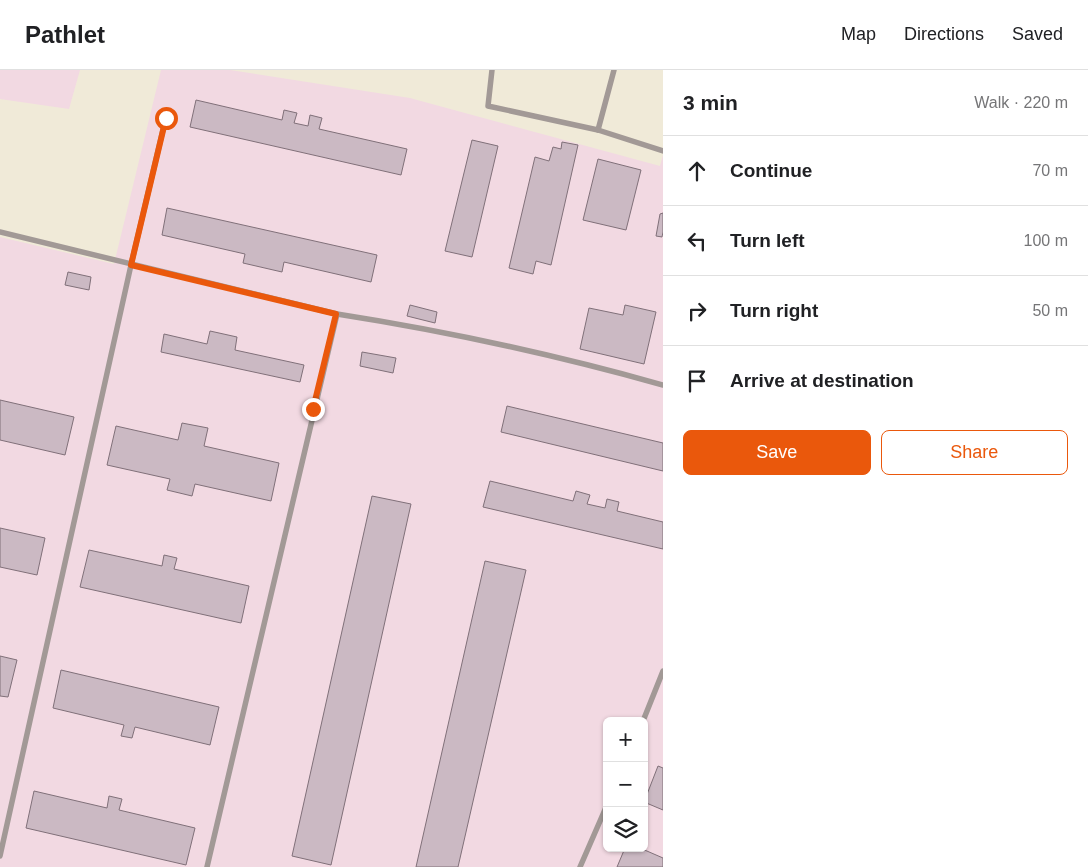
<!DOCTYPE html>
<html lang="en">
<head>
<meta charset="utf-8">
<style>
	:root { --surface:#fff; --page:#f6f6f6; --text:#202124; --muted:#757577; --line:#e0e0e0; --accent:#ea580c }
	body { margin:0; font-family:Helvetica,sans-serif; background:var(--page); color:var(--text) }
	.controls { position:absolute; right:15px; bottom:15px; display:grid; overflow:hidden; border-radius:8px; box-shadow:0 1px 4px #0004 }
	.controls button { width:45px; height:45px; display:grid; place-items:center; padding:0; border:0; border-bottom:1px solid var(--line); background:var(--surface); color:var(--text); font:25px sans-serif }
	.stop { position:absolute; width:15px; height:15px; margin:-11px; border:4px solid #ea580c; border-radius:50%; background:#fff }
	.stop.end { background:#ea580c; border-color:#fff; box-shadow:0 1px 5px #0008 }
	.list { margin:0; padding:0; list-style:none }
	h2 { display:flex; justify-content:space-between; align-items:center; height:65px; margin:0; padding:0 20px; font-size:21px }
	h2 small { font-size:16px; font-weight:400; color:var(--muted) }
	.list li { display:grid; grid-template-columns:32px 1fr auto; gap:15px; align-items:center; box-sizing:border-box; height:70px; padding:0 20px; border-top:1px solid var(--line) }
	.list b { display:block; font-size:19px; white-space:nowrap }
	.list em { font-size:16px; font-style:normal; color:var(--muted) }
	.actions { display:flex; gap:10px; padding:15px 20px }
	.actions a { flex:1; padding:11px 0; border:1px solid var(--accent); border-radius:8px; text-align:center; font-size:18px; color:var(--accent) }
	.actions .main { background:var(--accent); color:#fff }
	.icon { flex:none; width:28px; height:28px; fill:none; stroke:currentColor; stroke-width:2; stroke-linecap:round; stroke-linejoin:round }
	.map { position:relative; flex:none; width:663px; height:797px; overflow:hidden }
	header { display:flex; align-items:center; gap:30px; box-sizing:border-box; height:70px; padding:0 25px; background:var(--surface); border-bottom:1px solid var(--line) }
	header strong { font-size:24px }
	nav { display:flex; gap:28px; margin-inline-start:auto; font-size:18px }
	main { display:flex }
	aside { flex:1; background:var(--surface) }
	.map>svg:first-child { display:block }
</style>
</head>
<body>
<header>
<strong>Pathlet</strong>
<nav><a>Map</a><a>Directions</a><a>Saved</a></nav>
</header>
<main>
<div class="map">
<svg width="663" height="797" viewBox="0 0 663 797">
	<rect width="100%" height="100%" fill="#f0ead8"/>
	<g fill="#f2d9e2" fill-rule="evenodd">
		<path d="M0 0H80L69 39 0 29Z"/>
		<path d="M161 0H230L410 28 660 96 663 85V797H0V167L114 194ZM607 651H644V778H607Z"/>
	</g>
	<g fill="#cbb9c3" stroke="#807079">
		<path d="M196 30 282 50 284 40 297 43 294 53 308 56 310 45 322 48 319 59 407 79 401 105 190 57Z"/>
		<path d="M472 70 498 76 472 187 445 181Z"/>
		<path d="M562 72 578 75 551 195 536 191 533 204 509 198 535 87 549 91 553 77 561 79Z"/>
		<path d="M598 89 641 100 626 160 583 150Z"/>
		<path d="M167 138 377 185 371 212 284 192 282 202 243 193 245 184 162 165Z"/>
		<path d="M663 143V162L662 167 656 166 660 144Z"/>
		<path d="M68 202 91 207 89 220 65 215Z"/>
		<path d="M410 235 437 242 435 253 407 246Z"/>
		<path d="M625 235 656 242 644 294 580 279 589 238 623 245Z"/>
		<path d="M210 261 237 267 235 280 304 295 300 312 161 282 164 264 207 274Z"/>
		<path d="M362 282 396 288 393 303 360 296Z"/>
		<path d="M0 330 74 347 65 385 0 370Z"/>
		<path d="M507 336 663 373V401L501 362Z"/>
		<path d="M182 353 208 358 204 376 279 393 271 431 195 414 192 426 167 420 170 409 107 395 116 356 178 370Z"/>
		<path d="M490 411 573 431 576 421 590 425 587 434 605 438 607 429 619 432 617 441 663 452V479L483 437Z"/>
		<path d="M372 426 411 434 331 795 292 786Z"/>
		<path d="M0 458 45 468 37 505 0 497Z"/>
		<path d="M89 480 162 496 164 485 177 488 174 499 249 516 241 553 80 517Z"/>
		<path d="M485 491 526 500 458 797H416Z"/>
		<path d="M0 586 17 590 8 627 0 626Z"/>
		<path d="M61 600 219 637 210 675 135 657 132 668 121 666 124 655 53 638Z"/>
		<path d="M658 696 663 698V740L644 732Z"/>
		<path d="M34 721 107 738 109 726 122 729 119 740 195 758 186 795 26 758Z"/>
		<path d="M625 778H640L663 788V797H617Z"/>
	</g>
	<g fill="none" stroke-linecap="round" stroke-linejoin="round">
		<g stroke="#a29996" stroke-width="5.5">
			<path d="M492 0 488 36 598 60 663 81"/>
			<path d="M598 60 614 0"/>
			<path d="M0 162 337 244C446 261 556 285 663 315"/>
			<path d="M643 651 663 601"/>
			<path d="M0 786 131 195 166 47"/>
			<path d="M207 797 337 244"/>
			<path d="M580 797 607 735"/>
		</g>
	</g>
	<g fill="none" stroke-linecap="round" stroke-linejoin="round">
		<path stroke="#ea580c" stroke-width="6" d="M166 48 131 195 336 244 313 339"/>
	</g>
</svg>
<div class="controls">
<button>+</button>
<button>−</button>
<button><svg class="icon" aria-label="layers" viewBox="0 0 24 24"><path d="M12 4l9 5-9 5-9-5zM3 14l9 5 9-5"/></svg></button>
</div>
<div class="stop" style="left:166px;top:48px"></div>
<div class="stop end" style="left:313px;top:339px"></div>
</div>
<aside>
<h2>3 min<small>Walk · 220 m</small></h2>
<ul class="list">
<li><svg class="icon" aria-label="ahead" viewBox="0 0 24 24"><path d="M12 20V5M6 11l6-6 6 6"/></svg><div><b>Continue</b></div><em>70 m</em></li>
<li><svg class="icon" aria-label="left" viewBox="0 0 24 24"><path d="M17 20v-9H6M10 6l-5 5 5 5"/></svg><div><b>Turn left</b></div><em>100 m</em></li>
<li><svg class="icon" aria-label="right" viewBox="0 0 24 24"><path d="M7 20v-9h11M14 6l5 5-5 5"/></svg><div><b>Turn right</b></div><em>50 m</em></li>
<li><svg class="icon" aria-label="arrive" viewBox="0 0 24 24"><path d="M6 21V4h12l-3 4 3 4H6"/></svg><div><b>Arrive at destination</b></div></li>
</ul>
<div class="actions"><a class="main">Save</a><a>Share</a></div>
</aside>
</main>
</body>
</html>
